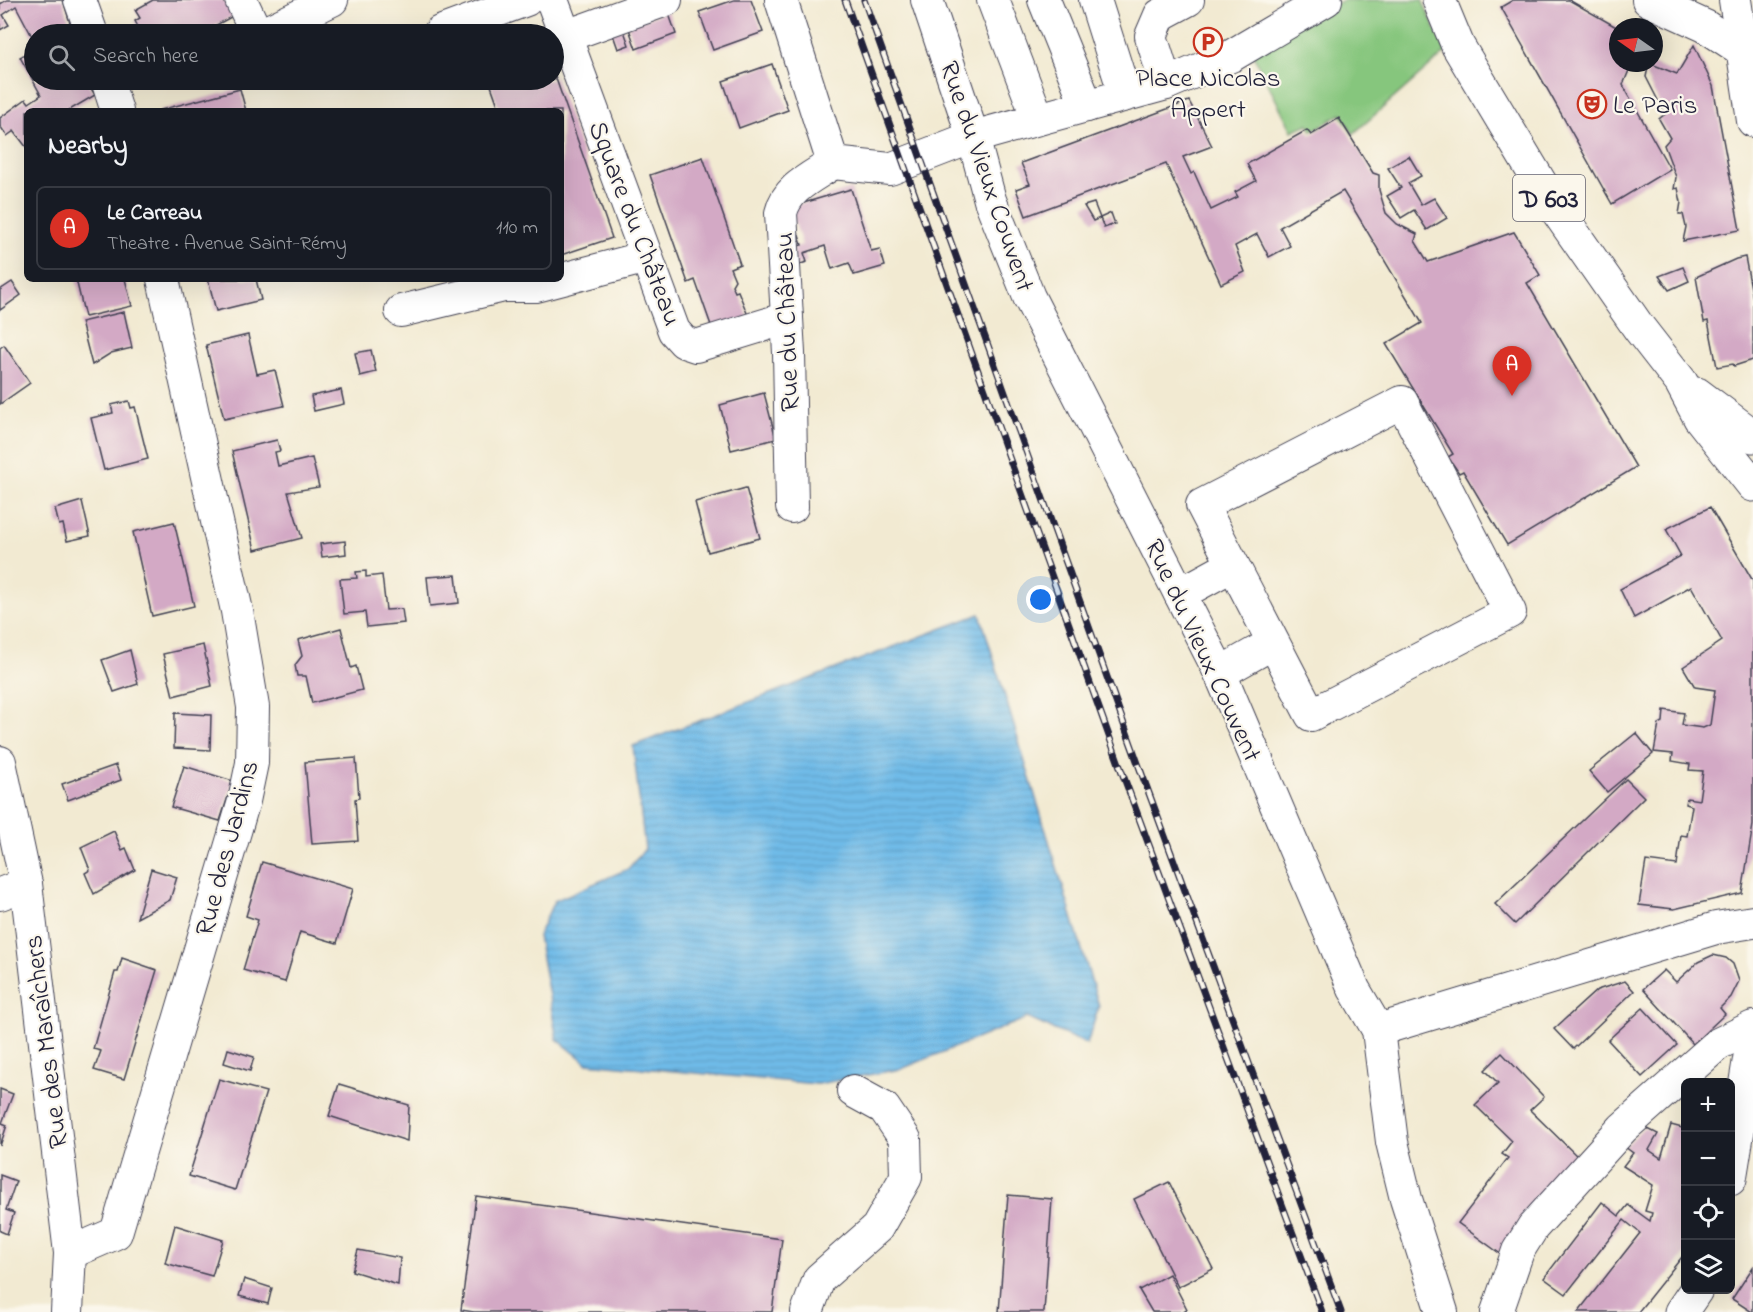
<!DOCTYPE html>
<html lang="en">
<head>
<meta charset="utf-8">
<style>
	:root { --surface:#171b24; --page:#242831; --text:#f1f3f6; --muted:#9ea1a6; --line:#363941; --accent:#d93025 }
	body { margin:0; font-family:"Indie Flower",sans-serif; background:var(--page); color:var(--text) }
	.controls { position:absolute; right:18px; bottom:18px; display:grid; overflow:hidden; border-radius:9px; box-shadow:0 6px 24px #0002 }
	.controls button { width:54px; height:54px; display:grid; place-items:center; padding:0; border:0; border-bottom:2px solid var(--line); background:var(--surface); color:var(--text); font:30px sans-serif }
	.compass { position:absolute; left:1609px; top:18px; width:54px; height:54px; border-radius:50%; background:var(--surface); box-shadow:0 6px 24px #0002; rotate:284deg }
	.you { position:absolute; left:1041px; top:600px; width:21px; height:21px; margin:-15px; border:4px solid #fff; border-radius:50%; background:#1a73e8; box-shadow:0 0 0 9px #1a73e833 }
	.badge { display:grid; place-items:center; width:39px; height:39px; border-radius:50%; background:var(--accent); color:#fff; font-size:20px; font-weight:700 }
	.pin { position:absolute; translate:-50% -50px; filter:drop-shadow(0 2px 3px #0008) }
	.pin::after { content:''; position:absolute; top:32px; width:21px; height:18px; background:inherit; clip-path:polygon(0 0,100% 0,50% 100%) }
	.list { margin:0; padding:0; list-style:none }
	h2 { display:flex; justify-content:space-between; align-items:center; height:78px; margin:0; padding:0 24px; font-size:26px }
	h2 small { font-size:20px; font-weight:400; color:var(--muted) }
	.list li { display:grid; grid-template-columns:39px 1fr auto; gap:18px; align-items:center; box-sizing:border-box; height:84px; margin:0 12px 12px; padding:0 12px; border:2px solid var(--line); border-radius:9px }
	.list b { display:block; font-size:22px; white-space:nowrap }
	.list p { margin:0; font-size:20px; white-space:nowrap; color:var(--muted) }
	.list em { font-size:20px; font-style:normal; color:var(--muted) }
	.icon { flex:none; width:33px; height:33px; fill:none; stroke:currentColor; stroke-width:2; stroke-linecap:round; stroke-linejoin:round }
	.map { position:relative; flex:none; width:1753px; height:1312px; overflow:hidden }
	.search { position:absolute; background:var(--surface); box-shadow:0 6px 24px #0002; left:24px; top:24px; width:540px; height:66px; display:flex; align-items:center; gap:15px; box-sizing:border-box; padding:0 21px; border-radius:33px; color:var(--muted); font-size:22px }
	.panel { position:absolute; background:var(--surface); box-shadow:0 6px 24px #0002; left:24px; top:108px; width:540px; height:174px; border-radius:9px }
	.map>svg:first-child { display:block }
</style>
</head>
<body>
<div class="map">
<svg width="1753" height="1312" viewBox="0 0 1753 1312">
	<defs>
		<pattern id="water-rules" width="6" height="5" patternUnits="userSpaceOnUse" patternTransform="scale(1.5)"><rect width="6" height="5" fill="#6fbbe8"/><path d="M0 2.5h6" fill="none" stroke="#60a0c8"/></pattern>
	</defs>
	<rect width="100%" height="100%" fill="#fbf7ec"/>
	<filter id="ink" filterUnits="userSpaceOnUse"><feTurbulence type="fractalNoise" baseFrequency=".0167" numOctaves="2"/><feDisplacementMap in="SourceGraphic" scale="12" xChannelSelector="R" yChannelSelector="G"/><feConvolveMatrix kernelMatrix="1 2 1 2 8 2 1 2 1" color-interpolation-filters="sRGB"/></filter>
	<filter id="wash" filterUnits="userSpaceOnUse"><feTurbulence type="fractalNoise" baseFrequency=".008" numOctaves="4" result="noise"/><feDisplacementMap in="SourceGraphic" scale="24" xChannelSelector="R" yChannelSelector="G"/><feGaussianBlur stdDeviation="1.35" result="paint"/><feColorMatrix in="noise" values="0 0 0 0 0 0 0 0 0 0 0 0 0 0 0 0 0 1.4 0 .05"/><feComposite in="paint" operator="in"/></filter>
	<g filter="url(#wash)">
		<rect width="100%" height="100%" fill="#f2ead2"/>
		<path fill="#86c67d" stroke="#54745c" stroke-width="1.5" d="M1344 0H1422L1446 52 1353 134 1341 114 1312 131 1308 124 1292 131 1248 45Z"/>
		<path fill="url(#water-rules)" stroke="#486e92" stroke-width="1.5" d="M980 614 1099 1006 1087 1044 1027 1018 901 1069 817 1084 587 1063 557 1039 538 936 554 901 628 869 645 849 633 746Z"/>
		<g id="blocks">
			<g fill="#d3a9c5">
				<path d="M7 0H63L70 23 49 34H34V40L16 6 3 15 9 25 0 30V4Z"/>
				<path d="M153 0H224L233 16 200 34H142L135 21 140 18 135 10Z"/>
				<path d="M734 0H751L763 32 713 50 699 12Z"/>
				<path d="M1513 0H1569L1618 28V63H1632L1623 85 1670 169 1612 204 1501 7Z"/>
				<path d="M668 11 676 34 636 49 628 26Z"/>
				<path d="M623 28 629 45 618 49 612 32Z"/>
				<path d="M1694 45 1713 86 1740 230 1683 241 1686 227 1683 214H1679L1681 202 1678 188 1674 189 1676 177 1664 145 1670 138 1659 119 1665 114 1646 77 1649 63 1677 74Z"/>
				<path d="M34 49V80H86L95 95 68 111H27V148L14 131 7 136 0 126V118L26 99 29 103 41 95 20 57Z"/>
				<path d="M772 64 788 110 739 128 723 81Z"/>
				<path d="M554 73 612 238 561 255V111H500L489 80H554Z"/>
				<path d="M240 89 246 111H160V110Z"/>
				<path d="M1189 101 1212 146 1183 157 1191 174 1194 172 1211 210 1238 197 1235 192 1256 181 1247 164 1307 130 1311 135 1339 118 1373 173 1379 175V190L1386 213 1397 224 1417 234 1415 241 1428 262 1514 232 1540 275 1527 283 1636 467 1507 545 1463 471 1459 473 1448 457 1453 454 1386 344 1422 323 1343 191 1280 227 1290 246 1269 257 1257 234 1235 246 1245 272 1221 284 1166 164 1026 216 1016 189 1030 184 1021 163Z"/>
				<path d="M1409 156 1421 176 1408 183 1421 205 1434 198 1447 218 1427 230 1414 210 1401 218 1387 196 1401 188 1388 168Z"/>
				<path d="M703 157 740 264 730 268 735 280 732 285 735 292 738 291 749 318 713 331 695 280 688 283 650 175Z"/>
				<path d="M851 189 871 251 880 249 885 266 854 275 849 263 832 269 825 246 804 253 807 262 794 266 793 247 802 245 790 207Z"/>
				<path d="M1094 203 1100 218 1093 221 1084 206Z"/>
				<path d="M1111 213 1115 224 1104 228 1100 218Z"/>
				<path d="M1745 257 1753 299V360L1734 366 1733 364 1717 367 1708 321 1704 322 1696 277 1736 259Z"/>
				<path d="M1683 267 1689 281 1669 290 1659 276Z"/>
				<path d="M76 279H125L132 306 85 317Z"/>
				<path d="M208 279H256L261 300 216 311Z"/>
				<path d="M12 282 21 295 0 310V290Z"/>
				<path d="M124 312 132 348 111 353 92 365 81 322Z"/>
				<path d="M248 335 257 374 275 370 284 406 224 419 206 345Z"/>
				<path d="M4 345 30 383 0 404V348Z"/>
				<path d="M371 350 376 372 360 376 355 353Z"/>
				<path d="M341 390 344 404 314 411 311 396Z"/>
				<path d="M764 393 776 439 731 450 720 405Z"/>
				<path d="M129 401 131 408 135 407 148 459 104 470 91 418 113 413 111 405Z"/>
				<path d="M277 440 280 451 275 452 278 466 312 458 319 487 288 492 302 538 255 550 232 451Z"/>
				<path d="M746 488 760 538 708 552 695 502Z"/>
				<path d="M82 501 90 536 67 541 63 524 59 525 55 509Z"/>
				<path d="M1710 507 1753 581V825L1742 893 1674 909 1639 905 1646 861 1677 865 1681 835 1687 836 1692 806 1686 804 1687 798 1699 800 1703 771 1689 770 1690 764 1672 761 1673 754 1654 752 1659 724 1663 722 1664 710 1684 713 1682 725 1703 728 1710 725 1715 690 1695 687 1683 667 1722 641 1691 586 1634 618 1620 589 1681 556 1666 529Z"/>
				<path d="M174 522 194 606 152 616 133 532Z"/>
				<path d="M345 541 346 554 322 557 320 544Z"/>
				<path d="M366 571V577L382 575 386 610 402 609 404 623 367 627 365 612 344 614 340 579 357 578 356 572Z"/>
				<path d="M456 575 459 603 430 606 427 577Z"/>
				<path d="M341 628 351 668 356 666 362 690 312 703 306 676H297L295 665 302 656 298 640Z"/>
				<path d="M203 645 212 686 173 696 163 654Z"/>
				<path d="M130 650 138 684 114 692 102 660Z"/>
				<path d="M175 713 211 715 210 750 174 748Z"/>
				<path d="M1636 733 1653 754 1607 792 1589 771Z"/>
				<path d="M356 758 359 798 355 799 358 841 312 844 305 762Z"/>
				<path d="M116 765 121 780 68 800 62 784Z"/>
				<path d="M184 766 233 781 220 821 171 807Z"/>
				<path d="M1626 779 1644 797 1515 924 1495 904Z"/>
				<path d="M114 831 122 850 126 848 135 870 94 894 85 873 90 870 81 847Z"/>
				<path d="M262 862 353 889 337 943 300 932 285 982 243 970 258 920 246 916Z"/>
				<path d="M151 869 177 877 170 900 137 918Z"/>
				<path d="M1713 955 1726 958 1733 964 1739 981 1731 997 1720 1008 1725 1014 1693 1044 1643 989 1664 970 1676 982 1698 962Z"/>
				<path d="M122 958 157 970 124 1079 94 1070 101 1051 93 1049 115 972H118Z"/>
				<path d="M1625 981 1634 991 1573 1049 1554 1029 1597 990Z"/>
				<path d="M1643 1008 1677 1045 1642 1077 1608 1040Z"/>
				<path d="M228 1049 254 1057 250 1071 224 1063Z"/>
				<path d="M1502 1053 1544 1097 1530 1110 1581 1160 1502 1255 1458 1223 1508 1158 1502 1154 1512 1141 1475 1105 1498 1083 1485 1070Z"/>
				<path d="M219 1079 266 1092 235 1190 189 1176Z"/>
				<path d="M339 1084 409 1105 407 1141 329 1116Z"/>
				<path d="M0 1089 13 1094 2 1123 7 1125 0 1146Z"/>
				<path d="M1671 1125 1686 1129V1252L1638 1312H1578L1640 1233 1624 1220 1566 1294 1544 1278 1602 1202 1619 1216 1628 1205 1650 1221 1652 1213 1645 1211 1653 1185 1623 1166 1633 1153 1625 1147 1644 1127 1658 1134 1649 1150 1661 1158Z"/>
				<path d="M0 1175 16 1181 6 1210 14 1213 7 1234 0 1231Z"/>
				<path d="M1169 1182 1213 1269 1178 1287 1134 1199Z"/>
				<path d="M1008 1195 1052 1199 1044 1312H999Z"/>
				<path d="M476 1196 782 1239 772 1312H474L461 1310Z"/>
				<path d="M175 1225 223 1240 212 1276 165 1263Z"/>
				<path d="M358 1250 400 1258 398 1285 352 1271Z"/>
				<path d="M1753 1267V1312H1752L1732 1299Z"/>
				<path d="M1169 1274 1187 1309 1182 1312H1152L1139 1290Z"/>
				<path d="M244 1279 272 1288 268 1304 239 1296Z"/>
			</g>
		</g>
	</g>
	<g filter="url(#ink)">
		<use href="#blocks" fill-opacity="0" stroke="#414052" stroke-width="1.5"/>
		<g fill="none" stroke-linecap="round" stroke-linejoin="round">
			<g stroke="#414052" stroke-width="34">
				<g id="minor">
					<path d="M80 0 92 34"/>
					<path d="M241 0 257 34"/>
					<path d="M552 0 674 331 684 342 696 346 787 318"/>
					<path d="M781 0 833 163 890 169 973 137 1166 84 1231 56 1326 0"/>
					<path d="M927 0 973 137 990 200 1029 297 1220 673 1354 989 1378 1030 1392 1142 1406 1199 1442 1312"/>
					<path d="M993 0 1038 119"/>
					<path d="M1044 0 1087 106"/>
					<path d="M1095 0 1125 95"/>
					<path d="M1648 0 1705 26 1740 49 1753 51"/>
					<path d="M1735 0 1753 121"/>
					<path d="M440 32 526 0"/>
					<path d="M262 34 332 0"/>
					<path d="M566 36 666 0"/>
					<path d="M107 80 117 111"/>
					<path d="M1166 84 1151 36 1160 15 1188 0"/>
					<path d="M401 311 504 286H536L647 257"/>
					<path d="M1402 402 1510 612 1311 715 1202 505Z"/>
					<path d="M792 507 789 353 781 213C787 187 813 177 833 163"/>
					<path d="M1180 594 1233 565"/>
					<path d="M1220 673 1273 643"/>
					<path d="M0 762 26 884 70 1253 67 1312"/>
					<path d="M0 894 26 884"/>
					<path d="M1378 1030 1716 928 1753 922"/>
					<path d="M70 1253 116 1233 244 801 252 763 253 707 237 611 163 279"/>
					<path d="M807 1312 819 1279 877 1228 906 1177 905 1139 884 1108 853 1091"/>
					<path d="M1497 1312 1518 1251 1533 1227 1623 1128 1718 1044 1753 1027"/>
				</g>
			</g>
			<g stroke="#414052" stroke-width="35">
				<g id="major">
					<path d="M1439 0 1458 46 1554 206 1639 328 1681 382 1700 418 1753 485"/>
					<path d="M1697 394 1753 436"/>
					<path d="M1730 1179 1753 1038"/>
					<path d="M1681 1312 1696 1290"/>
				</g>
			</g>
			<use href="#minor" stroke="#fff" stroke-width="32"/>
			<use href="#major" stroke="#fff" stroke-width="33"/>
			<g stroke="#22223b" stroke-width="7">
				<g id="rail">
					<path d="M845 0 1123 775 1322 1312"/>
					<path d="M864 0 1140 769 1341 1312"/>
				</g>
			</g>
			<use href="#rail" stroke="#fbf7ec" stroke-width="4.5" stroke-dasharray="14" stroke-linecap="butt"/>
		</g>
	</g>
	<defs>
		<g id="parking-ring" transform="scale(1.5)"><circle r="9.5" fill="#fbf7ec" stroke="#c8321e" stroke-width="1.5"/><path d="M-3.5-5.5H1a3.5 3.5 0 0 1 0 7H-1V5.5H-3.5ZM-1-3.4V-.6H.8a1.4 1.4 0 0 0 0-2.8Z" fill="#c8321e"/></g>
		<g id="theatre-ring" transform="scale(1.5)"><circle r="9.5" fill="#fbf7ec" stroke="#c8321e" stroke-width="1.5"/><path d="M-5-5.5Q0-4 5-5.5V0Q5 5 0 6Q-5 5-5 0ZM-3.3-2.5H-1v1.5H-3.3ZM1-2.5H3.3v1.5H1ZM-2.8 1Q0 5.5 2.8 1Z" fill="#c8321e"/></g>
	</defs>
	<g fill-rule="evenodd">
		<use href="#parking-ring" x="1208" y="42"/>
		<use href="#theatre-ring" x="1592" y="104"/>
	</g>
	<g text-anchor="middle" stroke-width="4.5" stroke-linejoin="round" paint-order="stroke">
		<rect fill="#fbf7ec" stroke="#636270" stroke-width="1.5" x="1513" y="175" width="72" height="46" rx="4.5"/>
		<g font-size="26" font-weight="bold" fill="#22223b">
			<text x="1549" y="207">D 603</text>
		</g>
		<g font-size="27" fill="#22223b" stroke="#fbf7ec">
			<text x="1208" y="86">Place Nicolas<tspan x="1208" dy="31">Appert</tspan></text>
			<text x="1613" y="113" text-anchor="start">Le Paris</text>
		</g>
		<g font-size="27" fill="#22223b" stroke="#fbf7ec">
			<text transform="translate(988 176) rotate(71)" y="9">Rue du Vieux Couvent</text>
			<text transform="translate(636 223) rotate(69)" y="9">Square du Château</text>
			<text transform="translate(786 322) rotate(-92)" y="9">Rue du Château</text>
			<text transform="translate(1204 650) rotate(65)" y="9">Rue du Vieux Couvent</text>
			<text transform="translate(226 848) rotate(-75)" y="9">Rue des Jardins</text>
			<text transform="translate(45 1042) rotate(-97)" y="9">Rue des Maraîchers</text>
		</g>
	</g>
</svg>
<div class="controls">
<button>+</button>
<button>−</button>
<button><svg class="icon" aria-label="locate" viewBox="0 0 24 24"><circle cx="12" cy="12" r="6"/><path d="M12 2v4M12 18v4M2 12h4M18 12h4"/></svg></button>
<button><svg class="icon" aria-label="layers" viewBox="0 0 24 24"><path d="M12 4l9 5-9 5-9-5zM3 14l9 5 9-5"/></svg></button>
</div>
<svg class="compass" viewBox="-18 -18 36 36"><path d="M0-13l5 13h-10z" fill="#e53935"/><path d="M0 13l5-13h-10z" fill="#9ea1a6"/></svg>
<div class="you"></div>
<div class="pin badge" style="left:1512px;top:396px">A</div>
<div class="search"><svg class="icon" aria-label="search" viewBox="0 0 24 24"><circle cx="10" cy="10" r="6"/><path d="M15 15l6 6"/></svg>Search here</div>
<section class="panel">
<h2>Nearby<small></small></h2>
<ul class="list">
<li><span class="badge">A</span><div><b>Le Carreau</b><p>Theatre · Avenue Saint-Rémy</p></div><em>110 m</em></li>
</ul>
</section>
</div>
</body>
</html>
